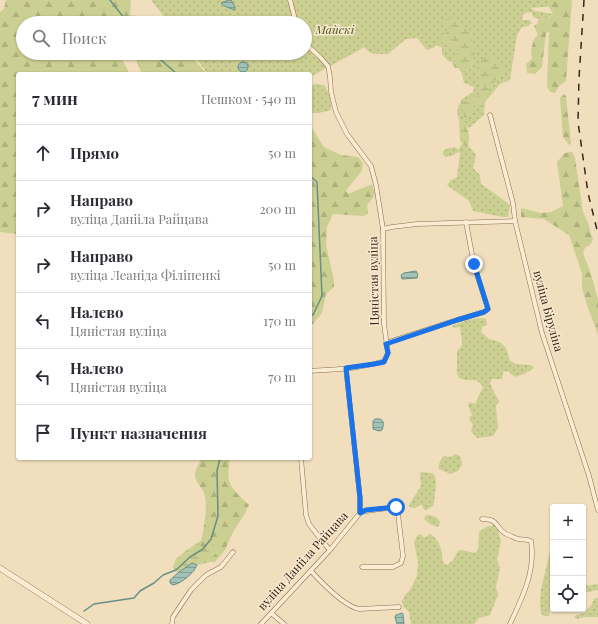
<!DOCTYPE html>
<html lang="ru">
<head>
<meta charset="utf-8">
<style>
	:root { --surface:#fff; --page:#f2f2f3; --text:#2b2b33; --muted:#7c7c81; --line:#e1e1e2 }
	body { margin:0; font-family:"Playfair Display",serif; background:var(--page); color:var(--text) }
	.controls { position:absolute; right:12px; bottom:12px; display:grid; overflow:hidden; border-radius:4px; box-shadow:0 1px 3px #0004 }
	.controls button { width:36px; height:36px; display:grid; place-items:center; padding:0; border:0; border-bottom:1px solid var(--line); background:var(--surface); color:var(--text); font:20px sans-serif }
	.stop { position:absolute; width:12px; height:12px; margin:-9px; border:3px solid #1a73e8; border-radius:50%; background:#fff }
	.stop.end { background:#1a73e8; border-color:#fff; box-shadow:0 1px 4px #0008 }
	.list { margin:0; padding:0; list-style:none }
	h2 { display:flex; justify-content:space-between; align-items:center; height:52px; margin:0; padding:0 16px; font-size:17px }
	h2 small { font-size:13px; font-weight:400; color:var(--muted) }
	.list li { display:grid; grid-template-columns:26px 1fr auto; gap:12px; align-items:center; box-sizing:border-box; height:56px; padding:0 16px; border-top:1px solid var(--line) }
	.list b { display:block; font-size:15px; white-space:nowrap }
	.list p { margin:0; font-size:13px; white-space:nowrap; color:var(--muted) }
	.list em { font-size:13px; font-style:normal; color:var(--muted) }
	.icon { flex:none; width:22px; height:22px; fill:none; stroke:currentColor; stroke-width:2; stroke-linecap:round; stroke-linejoin:round }
	.map { position:relative; flex:none; width:598px; height:624px; overflow:hidden }
	.search { position:absolute; background:var(--surface); box-shadow:0 1px 3px #0004; left:16px; top:16px; width:296px; height:44px; display:flex; align-items:center; gap:10px; box-sizing:border-box; padding:0 14px; border-radius:22px; color:var(--muted); font-size:15px }
	.panel { position:absolute; background:var(--surface); box-shadow:0 1px 3px #0004; left:16px; top:72px; width:296px; height:388px; border-radius:4px }
	.map>svg:first-child { display:block }
</style>
</head>
<body>
<div class="map">
<svg width="598" height="624" viewBox="0 0 598 624">
	<defs>
		<pattern id="grass-dots" width="8" height="8" patternUnits="userSpaceOnUse"><rect width="8" height="8" fill="#cbcf91"/><path d="M2 2h.1M6 6h.1" fill="none" stroke="#afb27c" stroke-width="1.8" stroke-linecap="round"/></pattern>
		<pattern id="forest-firs" width="22" height="20" patternUnits="userSpaceOnUse"><rect width="22" height="20" fill="#cbcf91"/><path d="M5 1l3.5 6h-7zM16 11l3.5 6h-7z" fill="#afb27c"/></pattern>
		<pattern id="wetland-marsh" width="20" height="14" patternUnits="userSpaceOnUse"><rect width="20" height="14" fill="#cbcf91"/><path d="M1 5h8M5 5V1M11 12h8M15 12V8" fill="none" stroke="#afb27c"/></pattern>
		<pattern id="water-rules" width="6" height="5" patternUnits="userSpaceOnUse"><rect width="6" height="5" fill="#a1c2b6"/><path d="M0 2.5h6" fill="none" stroke="#849e93"/></pattern>
	</defs>
	<rect width="100%" height="100%" fill="#f1debd"/>
	<g fill="url(#grass-dots)" fill-rule="evenodd">
		<path d="M151 0H555V6L530 8 535 11 553 14C546 21 542 20 533 17L532 13 527 12 523 15 522 20H529L532 23 528 26 522 27 517 35 510 80 500 84 485 102 484 115 469 128 466 126 464 122 459 121 457 110 462 99 473 92 474 87 464 83 462 74 471 68 475 53 471 31 460 26 456 22 440 41 449 45 457 47 459 52 452 62 448 61 442 54V48L437 45 433 48 427 50 417 38 406 39 388 54C380 54 369 56 365 47L310 77V74H208L192 53H305V23H169ZM503 73 496 80 490 88 484 99 473 109 467 117 473 97 480 95 483 90 481 82 477 74Z"/>
		<path d="M315 84 324 85C330 94 331 99 331 110L319 113H310V86Z"/>
		<path d="M462 144 468 145 476 155 473 168 480 175 481 184 490 190 510 205 508 217H503L473 211 469 201 447 185 451 180 457 177 460 153 458 152 452 156 446 157 443 155V151L448 148 455 147 458 150Z"/>
		<path d="M482 318 486 319 487 325 482 327 481 332 489 339 500 342 506 348 510 361 516 364 531 365 534 368 524 374 515 377 507 371 503 372 502 379H492L490 383 495 394 499 401 496 406 498 428 493 436 477 438 471 431 473 424 470 421 469 418 472 415 468 405 470 402 475 404 483 387C475 377 475 381 465 380 464 380 460 378 459 378L457 373V351L462 346V341L460 327 454 328 452 326 467 320Z"/>
		<path d="M455 454 460 456 461 458 462 465 458 471 450 474 439 469C438 464 440 460 444 456L451 457Z"/>
		<path d="M421 472 432 473 435 476 436 484 434 503 433 506 426 510H424L422 505H420L415 508 410 507 409 505 421 486 420 474Z"/>
		<path d="M428 515C433 515 437 517 440 522L439 526 437 527 430 524 424 519 425 516Z"/>
		<path d="M494 525 498 530 501 541 497 560 500 568 496 587 498 595 490 615 479 618 474 624H411L409 612 403 606 402 601 405 595 410 590 417 576 418 561 414 543 417 536 421 534 424 538 430 534C441 541 442 552 443 563L447 565 453 560 458 551 461 550 475 553 478 550 479 532 486 527Z"/>
		<path d="M553 548 552 567 553 576 550 585 551 602 549 616H544L541 613 540 603 541 589 550 552Z"/>
		<path d="M598 584V590L588 592H583L584 586Z"/>
		<path d="M597 598 598 599V617H584L577 619 574 617 576 615 585 613 587 609 591 606 594 599Z"/>
	</g>
	<g fill="url(#forest-firs)">
		<path d="M6 0H131L130 15 150 18 156 23H23V53H118L127 68 129 74H18V234L0 232V12L4 9Z"/>
		<path d="M549 0H572L566 81 559 86 555 93 550 92 547 86 549 32 546 33 542 67 535 74 527 73 526 64 532 59 531 50 534 39 538 35 534 26 537 24 539 19C545 20 549 19 553 14L547 4Z"/>
		<path d="M133 53H188L207 74H142L134 54Z"/>
		<path d="M235 53 242 54V55L237 58V59C246 60 252 60 249 71L245 74H232L229 66 230 63H231L234 65 235 62 229 59V58L230 56Z"/>
		<path d="M563 94 566 96 571 144 569 145 563 137 560 98Z"/>
		<path d="M310 125 324 147 341 155 358 157 363 163 362 171 346 190 348 194 370 185H372L375 194 372 199 367 205 368 213 364 216 333 214 327 227 326 245 334 280V287L326 294 322 313 313 324H310Z"/>
		<path d="M572 152 575 158 583 212 588 223 593 240 590 245 585 248 583 253 591 274 598 300V335L587 305 582 288V273L569 235 544 219 521 217V208L541 213 551 212 563 206 557 162 565 153Z"/>
		<path d="M201 458H230C229 466 227 476 230 483 233 491 243 499 249 505L244 515 233 532 225 550 215 562H211V559L219 549 213 544 204 548 200 546C203 533 209 505 204 493 201 486 194 481 195 473 196 468 200 463 201 458Z"/>
	</g>
	<g fill="url(#wetland-marsh)">
		<path d="M451 18 460 26 471 31 475 53 471 68 462 74 459 68H455L453 66 452 62 459 52 457 48 449 45 440 41V35L446 33 449 29 447 26 444 20Z"/>
		<path d="M485 57 493 58 501 60 503 64V73L496 80 490 88 484 99 473 109 467 117H463L462 112 463 102 473 97 480 95 483 90 481 82 477 74 478 63Z"/>
		<path d="M459 121 464 122C469 131 470 135 468 145 464 145 462 145 460 140Z"/>
		<path d="M202 540 200 546 204 548 213 544 217 545 219 549 211 559V562L197 565 192 563 179 572 175 571 173 567 176 559 187 550Z"/>
	</g>
	<g fill="url(#water-rules)" stroke="#689084">
		<path d="M229 0H231L235 7V10C230 8 224 7 221 3Z"/>
		<circle cx="243" cy="67" r="5"/>
		<path d="M416 271C418 274 418 275 417 278L402 279 401 275 404 273Z"/>
		<path d="M375 419C383 418 385 422 382 430L379 431 373 429V421Z"/>
		<path d="M192 563 197 565C194 573 182 583 173 585L170 583V580L179 572Z"/>
		<path d="M402 613 403 614 404 624H397L395 617 396 615Z"/>
	</g>
	<g fill="none" stroke-linecap="round" stroke-linejoin="round">
		<g stroke="#689084" stroke-width="1.5">
			<path d="M110 0 128 23"/>
			<path d="M153 53 177 74"/>
			<path d="M310 176 317 182 322 296 313 315 310 314"/>
			<path d="M84 611 94 604 134 598 140 591 154 583 163 575 176 570 190 557 203 549 211 539 218 516 217 471 220 458"/>
		</g>
		<g stroke="#8a6e55" stroke-width="5">
			<g id="minor">
				<path d="M290 0 296 23"/>
				<path d="M305 42 309 47 320 57 328 66 330 77 331 92 336 112 347 134 371 166 376 185 383 229 384 324 388 353 384 361C360 369 335 369 310 371"/>
				<path d="M490 115 513 203 515 221 542 333 589 476 598 510"/>
				<path d="M383 229 392 227 417 224 515 221"/>
				<path d="M386 343 457 320 484 312 488 309 474 265 466 222"/>
				<path d="M301 458 306 515 309 524 322 541 330 550"/>
				<path d="M360 513 366 511 396 507 398 514 403 556 401 563 393 567H362"/>
				<path d="M482 519C500 519 494 527 506 534 509 535 515 538 518 539 523 540 526 539 531 541 536 571 522 598 510 624"/>
				<path d="M311 571C322 583 344 606 359 609L399 607"/>
				<path d="M271 613 284 624"/>
				<path d="M172 624 173 617 191 590 206 575 221 567 233 552"/>
				<path d="M261 624 330 550 360 513V498L346 369"/>
			</g>
		</g>
		<g stroke="#6b4f39" stroke-width="6">
			<path id="secondary" d="M0 568 87 624"/>
		</g>
		<use href="#minor" stroke="#fbecd1" stroke-width="4"/>
		<use href="#secondary" stroke="#fbecd1" stroke-width="5.5"/>
		<path stroke="#38271b" stroke-width="1.5" stroke-dasharray="7 7" stroke-linecap="butt" d="M584 0 579 78 578 122 588 193 598 234"/>
	</g>
	<g fill="none" stroke-linecap="round" stroke-linejoin="round">
		<path stroke="#1a73e8" stroke-width="5" d="M396 507 366 510 360 513V498L346 368 374 364 384 362 388 353 386 344 457 320 484 312 488 309 474 264"/>
	</g>
	<g text-anchor="middle" stroke-width="3" stroke-linejoin="round" paint-order="stroke">
		<g font-size="12" font-style="italic" fill="#4c5620" stroke="#f8e9ce">
			<text x="335" y="34">Майскі</text>
		</g>
		<g font-size="12" fill="#38271b" stroke="#f8e9ce">
			<text transform="translate(374 281) rotate(-91)" y="4">Цяністая вуліца</text>
			<text transform="translate(548 311) rotate(75)" y="4">вуліца Біруліна</text>
			<text transform="translate(303 561) rotate(-48)" y="4">вуліца Данііла Райцава</text>
		</g>
	</g>
</svg>
<div class="controls">
<button>+</button>
<button>−</button>
<button><svg class="icon" aria-label="locate" viewBox="0 0 24 24"><circle cx="12" cy="12" r="6"/><path d="M12 2v4M12 18v4M2 12h4M18 12h4"/></svg></button>
</div>
<div class="stop" style="left:396px;top:507px"></div>
<div class="stop end" style="left:474px;top:264px"></div>
<div class="search"><svg class="icon" aria-label="search" viewBox="0 0 24 24"><circle cx="10" cy="10" r="6"/><path d="M15 15l6 6"/></svg>Поиск</div>
<section class="panel">
<h2>7 мин<small>Пешком · 540 m</small></h2>
<ul class="list">
<li><svg class="icon" aria-label="ahead" viewBox="0 0 24 24"><path d="M12 20V5M6 11l6-6 6 6"/></svg><div><b>Прямо</b></div><em>50 m</em></li>
<li><svg class="icon" aria-label="right" viewBox="0 0 24 24"><path d="M7 20v-9h11M14 6l5 5-5 5"/></svg><div><b>Направо</b><p>вуліца Данііла Райцава</p></div><em>200 m</em></li>
<li><svg class="icon" aria-label="right" viewBox="0 0 24 24"><path d="M7 20v-9h11M14 6l5 5-5 5"/></svg><div><b>Направо</b><p>вуліца Леаніда Філіпенкі</p></div><em>50 m</em></li>
<li><svg class="icon" aria-label="left" viewBox="0 0 24 24"><path d="M17 20v-9H6M10 6l-5 5 5 5"/></svg><div><b>Налево</b><p>Цяністая вуліца</p></div><em>170 m</em></li>
<li><svg class="icon" aria-label="left" viewBox="0 0 24 24"><path d="M17 20v-9H6M10 6l-5 5 5 5"/></svg><div><b>Налево</b><p>Цяністая вуліца</p></div><em>70 m</em></li>
<li><svg class="icon" aria-label="arrive" viewBox="0 0 24 24"><path d="M6 21V4h12l-3 4 3 4H6"/></svg><div><b>Пункт назначения</b></div></li>
</ul>
</section>
</div>
</body>
</html>
